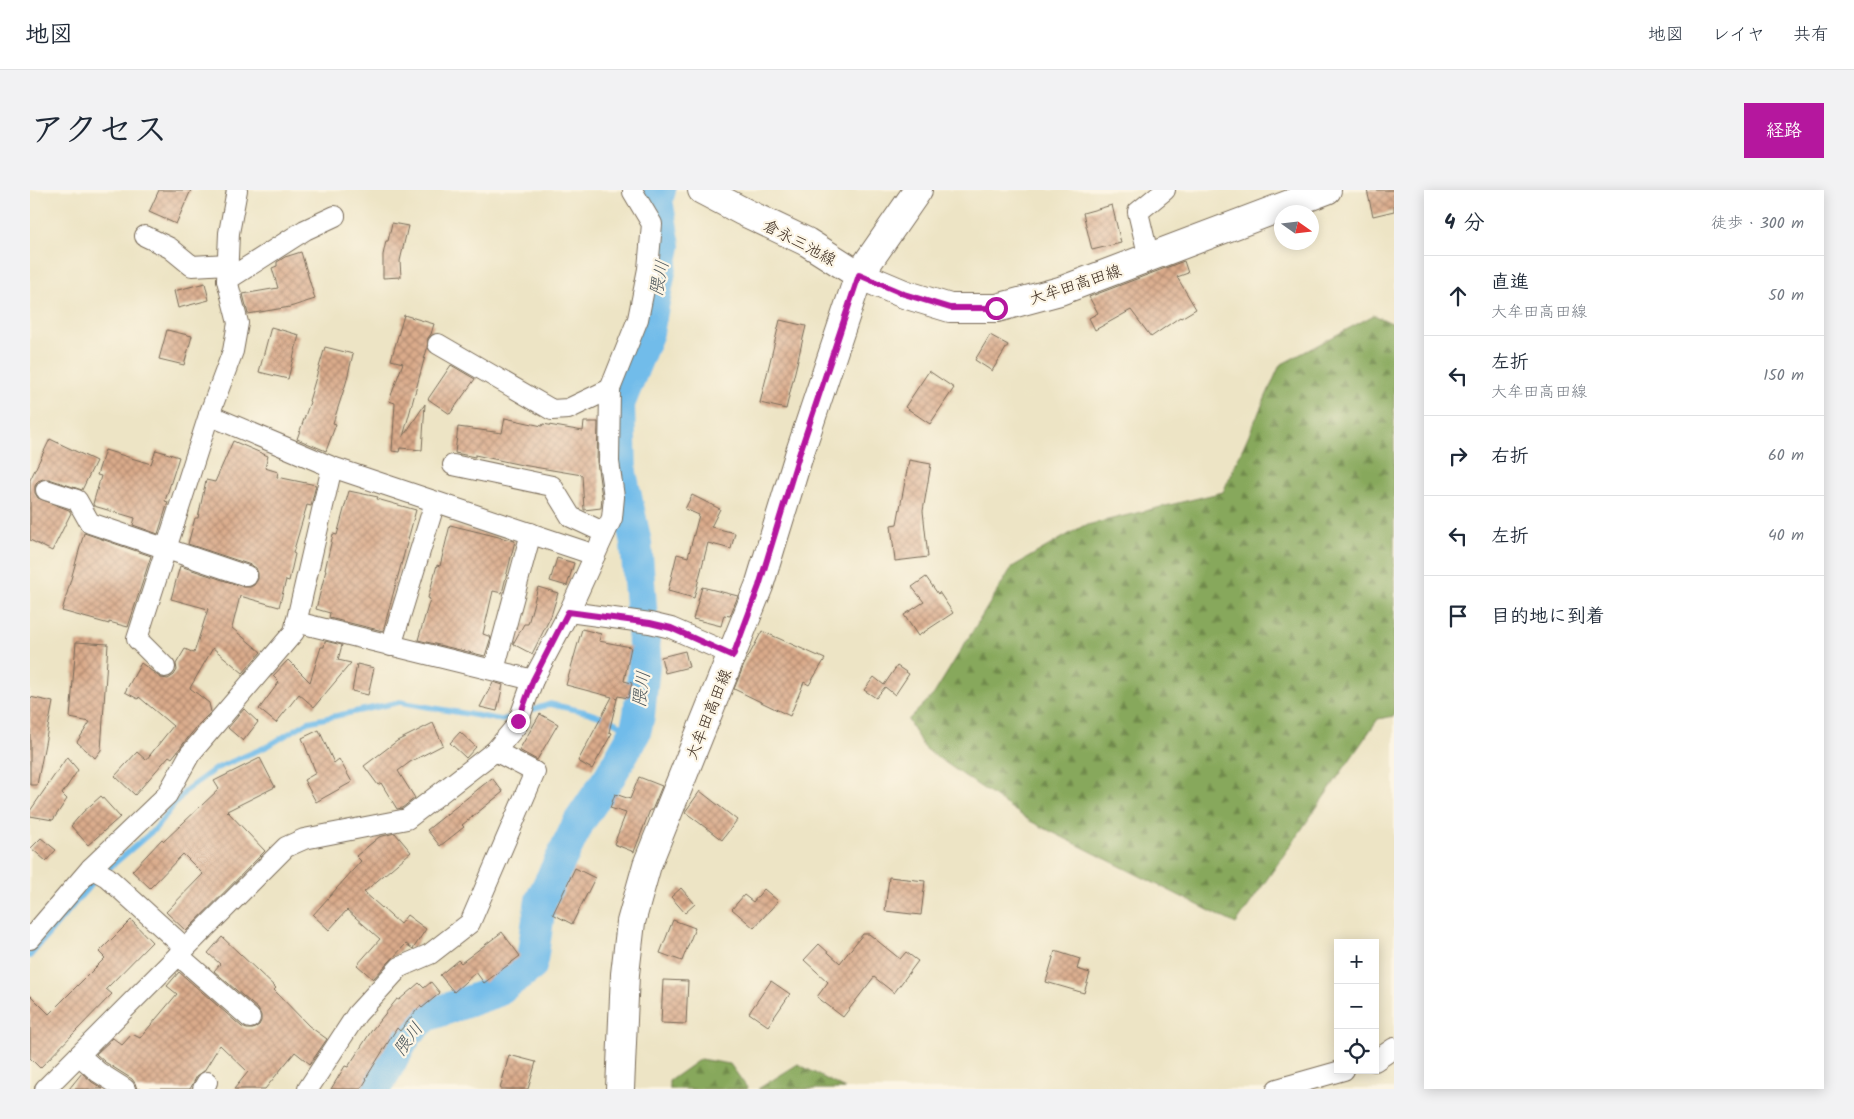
<!DOCTYPE html>
<html lang="ja">
<head>
<meta charset="utf-8">
<style>
	:root { --surface:#fff; --page:#f2f2f3; --text:#1f2937; --muted:#747a83; --line:#e0e1e3; --accent:#b5179e }
	body { margin:0; font-family:Kalam,"Klee One",sans-serif; background:var(--page); color:var(--text) }
	.controls { position:absolute; right:15px; bottom:15px; display:grid; overflow:hidden; border-radius:0px; box-shadow:0 2px 12px #0003 }
	.controls button { width:45px; height:45px; display:grid; place-items:center; padding:0; border:0; border-bottom:1px solid var(--line); background:var(--surface); color:var(--text); font:25px sans-serif }
	.compass { position:absolute; left:1244px; top:15px; width:45px; height:45px; border-radius:50%; background:var(--surface); box-shadow:0 2px 12px #0003; rotate:104deg }
	.stop { position:absolute; width:15px; height:15px; margin:-11px; border:4px solid #b5179e; border-radius:50%; background:#fff }
	.stop.end { background:#b5179e; border-color:#fff; box-shadow:0 1px 5px #0008 }
	.list { margin:0; padding:0; list-style:none }
	h2 { display:flex; justify-content:space-between; align-items:center; height:65px; margin:0; padding:0 20px; font-size:21px }
	h2 small { font-size:16px; font-weight:400; color:var(--muted) }
	.list li { display:grid; grid-template-columns:32px 1fr auto; gap:15px; align-items:center; box-sizing:border-box; height:80px; padding:0 20px; border-top:1px solid var(--line) }
	.list b { display:block; font-size:19px; white-space:nowrap }
	.list p { margin:0; font-size:16px; white-space:nowrap; color:var(--muted) }
	.list em { font-size:16px; font-style:normal; color:var(--muted) }
	.icon { flex:none; width:28px; height:28px; fill:none; stroke:currentColor; stroke-width:2; stroke-linecap:round; stroke-linejoin:round }
	.map { position:relative; flex:none; width:1364px; height:899px; overflow:hidden; border-radius:0px }
	header { display:flex; align-items:center; gap:30px; box-sizing:border-box; height:70px; padding:0 25px; background:var(--surface); border-bottom:1px solid var(--line) }
	header strong { font-size:24px }
	nav { display:flex; gap:28px; margin-inline-start:auto; font-size:18px }
	.intro { display:flex; align-items:center; justify-content:space-between; box-sizing:border-box; height:120px; padding:0 30px }
	h1 { margin:0; font-size:35px }
	.button { padding:12px 22px; border-radius:0px; background:var(--accent); color:#fff; font-size:18px; font-weight:700 }
	main { display:flex; gap:30px; padding:0 30px }
	aside { flex:1; background:var(--surface); border-radius:0px; box-shadow:0 2px 12px #0003 }
	.map>svg:first-child { display:block }
</style>
</head>
<body>
<header>
<strong>地図</strong>
<nav><a>地図</a><a>レイヤ</a><a>共有</a></nav>
</header>
<div class="intro"><h1>アクセス</h1><a class="button">経路</a></div>
<main>
<div class="map">
<svg width="1364" height="899" viewBox="0 0 1364 899">
	<defs>
		<pattern id="forest-firs" width="22" height="20" patternUnits="userSpaceOnUse" patternTransform="scale(1.25)"><rect width="22" height="20" fill="#87a85c"/><path d="M5 1l3.5 6h-7zM16 11l3.5 6h-7z" fill="#70894b"/></pattern>
		<pattern id="building-cross-hatch" width="8" height="8" patternUnits="userSpaceOnUse" patternTransform="scale(1.25)"><rect width="8" height="8" fill="#daab8b"/><path d="M0 0l8 8M0 8l8-8" fill="none" stroke="#b28b71"/></pattern>
	</defs>
	<rect width="100%" height="100%" fill="#fcf5e5"/>
	<filter id="ink" filterUnits="userSpaceOnUse"><feTurbulence type="fractalNoise" baseFrequency=".02" numOctaves="2"/><feDisplacementMap in="SourceGraphic" scale="10" xChannelSelector="R" yChannelSelector="G"/><feConvolveMatrix kernelMatrix="1 2 1 2 8 2 1 2 1" color-interpolation-filters="sRGB"/></filter>
	<filter id="wash" filterUnits="userSpaceOnUse"><feTurbulence type="fractalNoise" baseFrequency=".0096" numOctaves="4" result="noise"/><feDisplacementMap in="SourceGraphic" scale="20" xChannelSelector="R" yChannelSelector="G"/><feGaussianBlur stdDeviation="1.12" result="paint"/><feColorMatrix in="noise" values="0 0 0 0 0 0 0 0 0 0 0 0 0 0 0 0 0 1.4 0 .05"/><feComposite in="paint" operator="in"/></filter>
	<g filter="url(#wash)">
		<rect width="100%" height="100%" fill="#ede4c5"/>
		<g fill="url(#forest-firs)" stroke="#61693d">
			<path d="M1344 125 1364 134V526L1348 529 1206 734 1000 631 894 558 878 530 904 504 982 377 1053 336 1193 302 1250 175Z"/>
			<path d="M670 869 700 874 718 899H639V891Z"/>
			<path d="M768 874 815 899H728Z"/>
		</g>
		<g fill="none" stroke-linecap="round" stroke-linejoin="round">
			<g stroke="#71bcea" stroke-width="5.5">
				<path d="M496 522 520 514 556 522 577 529 605 542"/>
				<path d="M0 766 63 692 125 639 156 600 185 579 238 556 278 532 370 512 472 530 485 526"/>
			</g>
			<path stroke="#71bcea" stroke-width="32" d="M345 899 378 842 396 826 465 802 501 776 511 710 549 632 580 586 605 542 609 525 615 466 606 353 591 283 589 214 618 142 635 56 627 10 630 0"/>
		</g>
		<g id="blocks">
			<g fill="url(#building-cross-hatch)">
				<path d="M129 0H161L146 34 119 22Z"/>
				<path d="M1337 0H1364V21L1343 26Z"/>
				<path d="M1082 15 1091 53 1062 60 1053 23Z"/>
				<path d="M362 33 378 36 370 71 371 87 353 88V65L356 51H358Z"/>
				<path d="M271 62 285 109 260 117 218 124 213 104 248 98 242 78 247 76V72L255 67Z"/>
				<path d="M1154 71 1158 83 1147 87 1166 119 1151 128 1150 127 1121 147 1101 120 1065 140 1059 128 1068 123 1059 107Z"/>
				<path d="M175 93 179 110 148 118 144 101Z"/>
				<path d="M374 125 404 134 401 144 398 148 397 159 373 247 395 214 392 260 370 258 369 262 362 261 365 213 359 211 373 173 361 170Z"/>
				<path d="M750 130 776 136 756 219 730 213Z"/>
				<path d="M241 137 269 145 258 189 229 182Z"/>
				<path d="M137 140 162 146 154 175 129 169Z"/>
				<path d="M960 145 978 155 962 181 945 170Z"/>
				<path d="M295 157 323 164 316 193 303 233 306 234 296 261 267 249 280 212 279 211Z"/>
				<path d="M421 175 445 189 420 224 398 209Z"/>
				<path d="M899 181 924 198 900 234 875 217Z"/>
				<path d="M475 228 512 236 513 234 553 241 554 232H568L567 272 572 307 571 318 554 320 552 285 492 275 445 265V267L425 263 428 237 472 243Z"/>
				<path d="M20 249 66 271 52 300 19 289H13L8 291 5 296V303L8 308 39 320 41 323 22 361 0 350V290Z"/>
				<path d="M203 251 238 266 235 278 248 282 247 287 286 295 281 316 277 315 263 363 265 364 259 391 256 390 249 417 210 406 202 438 231 462 213 483 183 458 160 498 179 513 181 522 169 534 142 568 139 566 105 605 85 586 107 562 116 570 143 536 109 507 108 509 95 502 111 473 131 488 138 489 144 485 147 480 146 474 155 459 164 463 178 419 141 409 150 376 214 397H220L224 395 228 389V383L226 378 221 375 158 354 165 328H168L176 290 185 292Z"/>
				<path d="M75 260 121 274 126 260 149 267 135 311 138 312 128 344 103 335 105 328 64 316 63 314 71 286 67 285Z"/>
				<path d="M879 270 901 274 893 321 898 367 865 371 861 335 867 334Z"/>
				<path d="M319 301 348 307 347 309 386 320 353 441 299 428 300 423 286 419 296 380H295L303 344 307 345Z"/>
				<path d="M662 305 690 319 681 337 705 343 701 359 678 353 664 408 638 401 647 364 658 367 669 325 655 319Z"/>
				<path d="M420 335 485 351 472 403 463 401 453 444 461 447 455 466 388 450 400 409 398 408 407 375 410 376Z"/>
				<path d="M54 343 121 366 98 437 79 432V434L32 421Z"/>
				<path d="M527 368 544 373 537 396 520 391Z"/>
				<path d="M896 387 908 404 909 402 923 423 888 446 874 425 894 412 882 397Z"/>
				<path d="M508 397 528 403 521 426 502 464 483 454 494 434H498Z"/>
				<path d="M672 397 708 406 700 426 694 425 691 436 663 429Z"/>
				<path d="M552 439 571 444 569 451 601 457 594 491 602 493 598 508 588 506 587 509 585 508 587 509 579 542 582 543 562 579 548 571 582 507 536 495Z"/>
				<path d="M732 441 795 469 779 495 774 492 760 526 704 499 714 475Z"/>
				<path d="M295 451 312 455 308 470 321 473 284 517 269 504 246 533 229 519 249 492 243 486 258 470 280 492 291 457H294Z"/>
				<path d="M46 452 78 454 71 560 65 568 47 552 60 532 40 528Z"/>
				<path d="M655 461 659 477 635 483 631 467Z"/>
				<path d="M327 474 344 478 338 505 322 501Z"/>
				<path d="M867 476 879 484 865 505 855 497 846 508 834 500 844 487 854 495Z"/>
				<path d="M463 492 473 495 467 521 450 517Z"/>
				<path d="M0 507 23 512 7 595H0Z"/>
				<path d="M214 519 228 532 213 551 198 538Z"/>
				<path d="M510 524 528 534 507 570 489 560Z"/>
				<path d="M403 533 413 555 380 572 368 581 385 608 372 618 367 619 351 593 348 595 334 576 367 551Z"/>
				<path d="M289 540 304 573 309 569 322 592 286 612 274 590 286 583 272 548Z"/>
				<path d="M430 542 446 557 436 568 420 553Z"/>
				<path d="M37 567 48 580 32 604 37 609 23 630 0 626V621Z"/>
				<path d="M230 568 245 597 197 621 235 661 156 741 136 722 173 684 153 664 120 698 102 681 132 649 134 651 189 599 184 591Z"/>
				<path d="M609 587 632 596 622 620H620L604 662 584 654 596 623 580 618 585 604 600 609Z"/>
				<path d="M462 588 473 602 432 635 434 637 410 656 397 640Z"/>
				<path d="M670 601 707 630 692 650 655 622Z"/>
				<path d="M71 606 90 627 58 655 41 636 53 622Z"/>
				<path d="M365 643 381 662 334 702 370 734 377 725 396 739 383 759 376 754 343 789 327 775 350 749 317 720 299 740 283 725 331 671 326 666 349 647Z"/>
				<path d="M11 648 26 660 16 671 1 658Z"/>
				<path d="M545 678 565 688 542 734 523 724Z"/>
				<path d="M859 687 895 691 891 725 855 721Z"/>
				<path d="M651 698 665 714 655 723 641 707Z"/>
				<path d="M734 699 748 711 724 738 702 719 714 705 723 712Z"/>
				<path d="M101 730 122 752 76 799 82 804 10 878 0 868V805L19 824 75 768 69 762Z"/>
				<path d="M643 730 665 738 652 771 630 763Z"/>
				<path d="M472 742 490 766 454 793 446 782 424 802 410 785 428 770 431 773Z"/>
				<path d="M833 744H839L870 769 876 762 888 771 864 803 844 787 813 827 787 807 798 792 774 770 789 754 810 773Z"/>
				<path d="M192 747 246 798 244 800 279 836 297 849 280 874 265 862 235 899H204L218 882 190 855 174 881 167 886 160 899H107L105 893 102 889 75 872 66 864 83 848 92 855 102 844 110 848 147 804 137 796 149 782 212 837 217 839H223L229 835 231 831V825L228 819 184 781 190 774 178 763Z"/>
				<path d="M1025 761 1050 769 1047 779 1060 783 1054 803 1016 792Z"/>
				<path d="M633 790 658 791 656 834 631 833Z"/>
				<path d="M741 791 760 804 738 836 719 823Z"/>
				<path d="M401 792 410 803 392 818 390 816 370 841 367 838 336 888 337 889 331 899H301L315 876 318 877 342 840 367 809 369 810 389 793 394 798Z"/>
				<path d="M479 865 506 872 498 899H470Z"/>
				<path d="M52 883 62 892 73 899H39Z"/>
			</g>
		</g>
	</g>
	<g filter="url(#ink)">
		<use href="#blocks" fill-opacity="0" stroke="#796b58" stroke-width="1"/>
		<g fill="none" stroke-linecap="round" stroke-linejoin="round">
			<g stroke="#796b58" stroke-width="22">
				<g id="minor">
					<path d="M115 46 140 58 162 76 198 74"/>
					<path d="M1119 68 1108 22 1135 0"/>
					<path d="M197 90 275 40 305 26"/>
					<path d="M408 154 522 220 538 219 580 199"/>
					<path d="M179 225 302 277 565 365 539 422 503 490 266 432"/>
					<path d="M423 275 522 296 541 327 575 343"/>
					<path d="M16 300 47 310 60 333 217 386"/>
					<path d="M565 365 582 328 584 307 579 272 580 199 608 129 618 79 622 34 603 2V0"/>
					<path d="M539 422 620 433 641 438 703 465"/>
					<path d="M361 456 405 312"/>
					<path d="M135 477 107 449 179 225 203 161 208 133 197 90 199 43 207 0"/>
					<path d="M464 480 501 343"/>
					<path d="M0 749 61 678"/>
					<path d="M155 758 77 687 61 678 137 605 160 564 264 442 302 277"/>
					<path d="M148 765 220 828"/>
					<path d="M49 865 68 882 95 899"/>
					<path d="M1345 871 1364 858"/>
					<path d="M15 899 256 657 274 649 377 629 465 561 487 535 503 490"/>
					<path d="M173 899 177 892"/>
					<path d="M278 899 327 824 370 777 400 764 440 733 505 582 465 561"/>
					<path d="M1247 899 1314 880"/>
				</g>
			</g>
			<g stroke="#796b58" stroke-width="30">
				<path id="secondary" d="M672 0 712 21 777 52 829 85 888 0"/>
			</g>
			<g stroke="#796b58" stroke-width="30">
				<path id="primary" d="M590 899 595 784 601 732 617 675 729 396 769 265 829 85 874 104 920 118H967L1030 101 1297 0"/>
			</g>
			<use href="#minor" stroke="#fff" stroke-width="20"/>
			<use href="#secondary" stroke="#fff" stroke-width="28"/>
			<use href="#primary" stroke="#fff" stroke-width="28"/>
		</g>
	</g>
	<g fill="none" stroke-linecap="round" stroke-linejoin="round" filter="url(#ink)">
		<path stroke="#b5179e" stroke-width="6" d="M488 531 503 490 538 422 620 433 641 438 703 466 729 396 769 265 829 85 874 104 920 118H966"/>
	</g>
	<g text-anchor="middle" stroke-width="4.5" stroke-linejoin="round" paint-order="stroke">
		<g font-size="16" fill="#3b2a1e" stroke="#fcf5e5">
			<text transform="translate(770 52) rotate(28)" y="6">倉永三池線</text>
			<text transform="translate(1045 94) rotate(-18)" y="6">大牟田高田線</text>
			<text transform="translate(678 524) rotate(-68)" y="6">大牟田高田線</text>
		</g>
		<g font-size="18" font-style="italic" fill="#4b565b" stroke="#fcf5e5">
			<text transform="translate(629 88) rotate(-79)" y="6">隈川</text>
			<text transform="translate(611 499) rotate(-82)" y="6">隈川</text>
			<text transform="translate(378 849) rotate(-53)" y="6">隈川</text>
		</g>
	</g>
</svg>
<div class="controls">
<button>+</button>
<button>−</button>
<button><svg class="icon" aria-label="locate" viewBox="0 0 24 24"><circle cx="12" cy="12" r="6"/><path d="M12 2v4M12 18v4M2 12h4M18 12h4"/></svg></button>
</div>
<svg class="compass" viewBox="-18 -18 36 36"><path d="M0-13l5 13h-10z" fill="#e53935"/><path d="M0 13l5-13h-10z" fill="#747a83"/></svg>
<div class="stop" style="left:966px;top:118px"></div>
<div class="stop end" style="left:488px;top:531px"></div>
</div>
<aside>
<h2>4 分<small>徒歩 · 300 m</small></h2>
<ul class="list">
<li><svg class="icon" aria-label="ahead" viewBox="0 0 24 24"><path d="M12 20V5M6 11l6-6 6 6"/></svg><div><b>直進</b><p>大牟田高田線</p></div><em>50 m</em></li>
<li><svg class="icon" aria-label="left" viewBox="0 0 24 24"><path d="M17 20v-9H6M10 6l-5 5 5 5"/></svg><div><b>左折</b><p>大牟田高田線</p></div><em>150 m</em></li>
<li><svg class="icon" aria-label="right" viewBox="0 0 24 24"><path d="M7 20v-9h11M14 6l5 5-5 5"/></svg><div><b>右折</b></div><em>60 m</em></li>
<li><svg class="icon" aria-label="left" viewBox="0 0 24 24"><path d="M17 20v-9H6M10 6l-5 5 5 5"/></svg><div><b>左折</b></div><em>40 m</em></li>
<li><svg class="icon" aria-label="arrive" viewBox="0 0 24 24"><path d="M6 21V4h12l-3 4 3 4H6"/></svg><div><b>目的地に到着</b></div></li>
</ul>
</aside>
</main>
</body>
</html>
